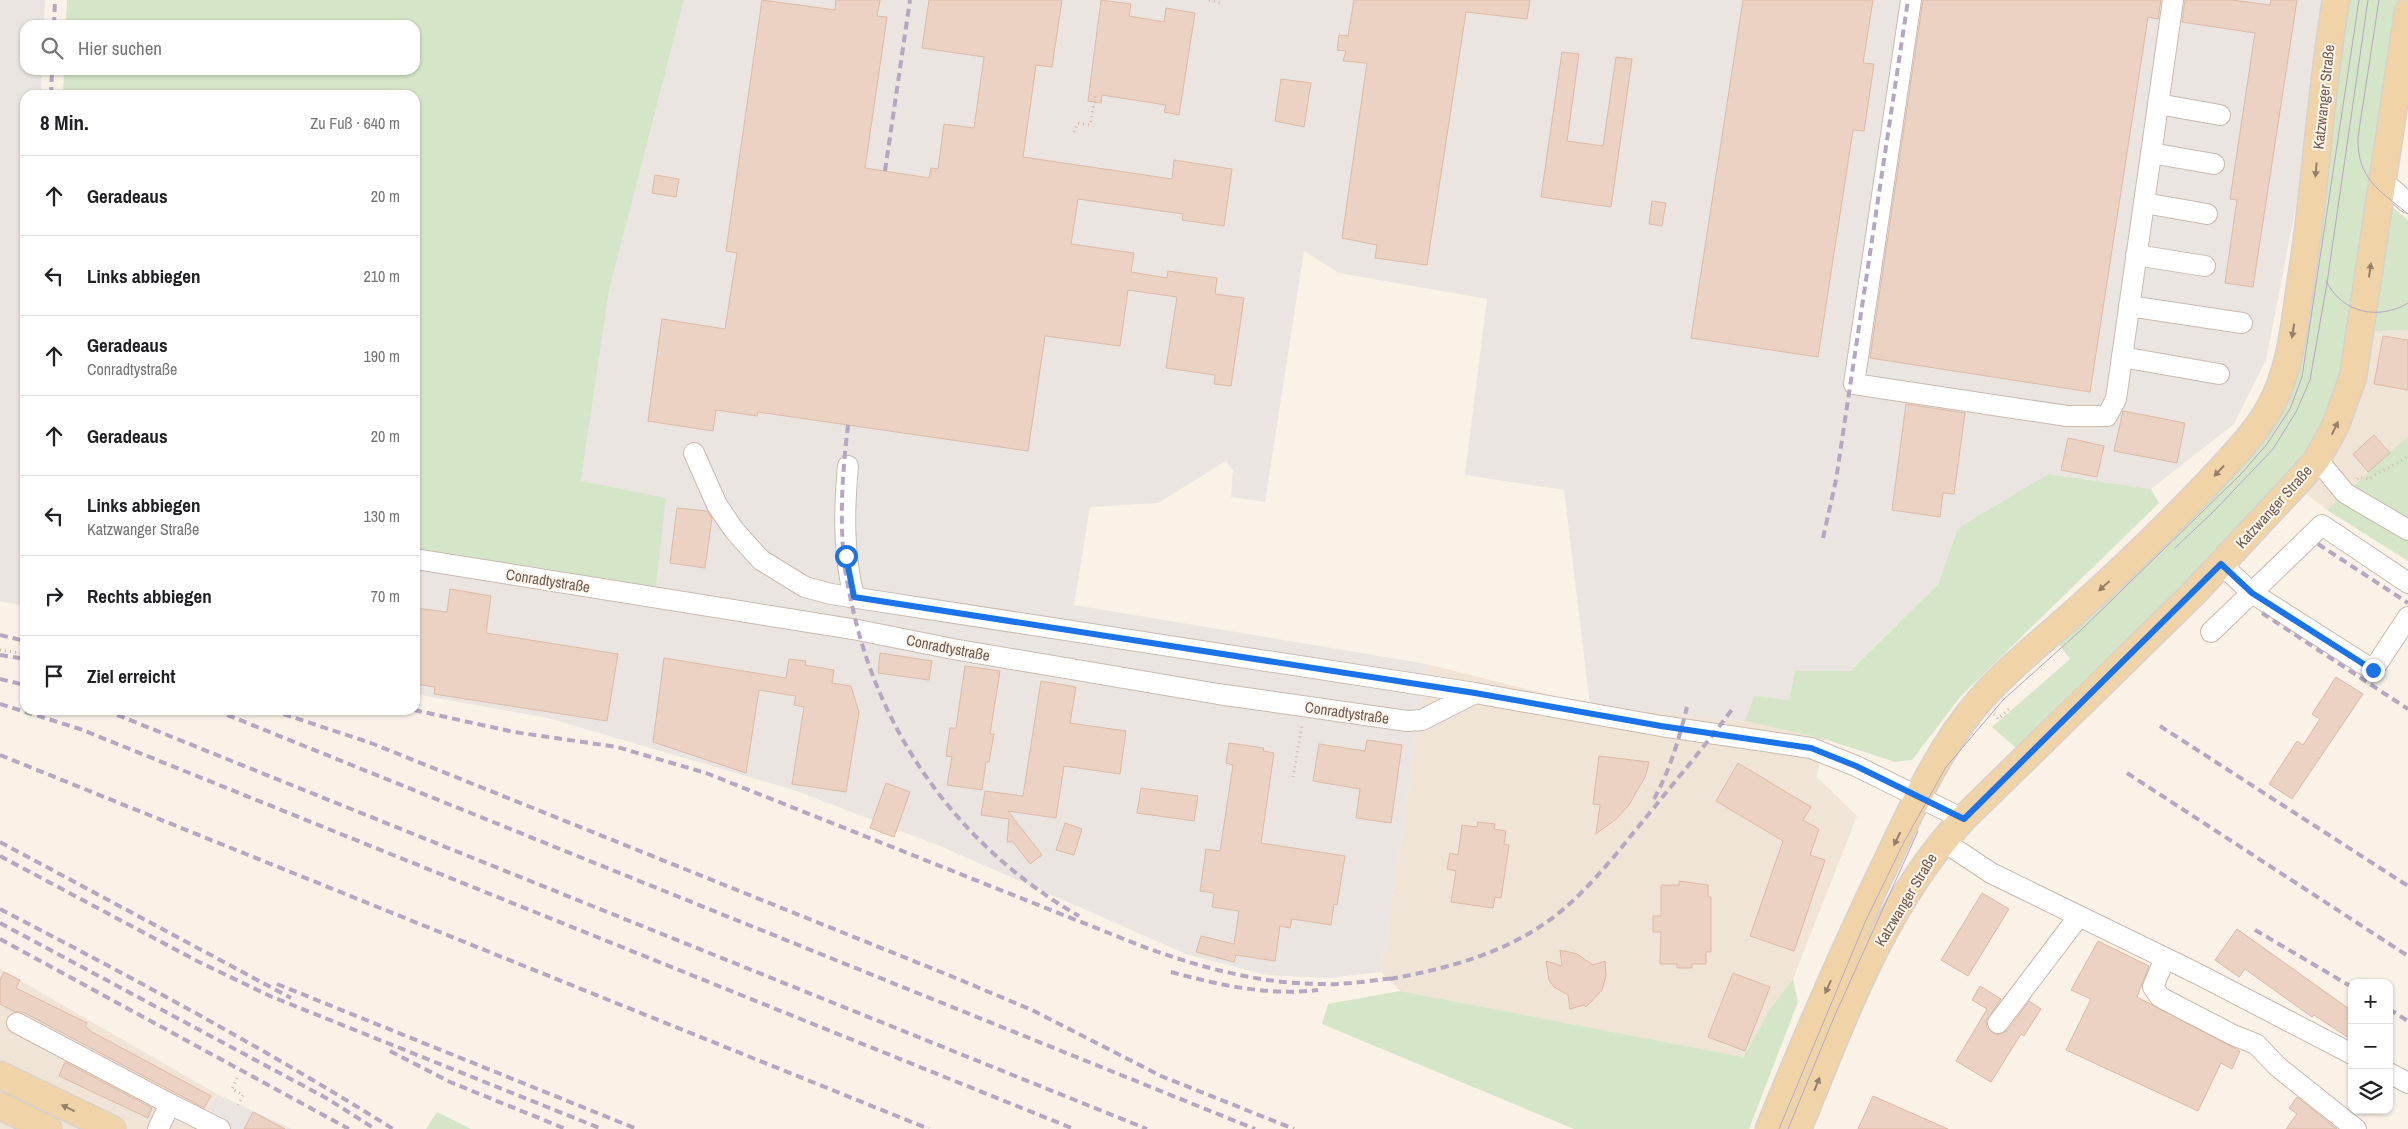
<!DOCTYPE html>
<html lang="de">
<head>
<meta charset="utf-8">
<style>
	:root { --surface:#fff; --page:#f6f6f6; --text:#202124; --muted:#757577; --line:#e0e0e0 }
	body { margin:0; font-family:"Archivo Narrow",sans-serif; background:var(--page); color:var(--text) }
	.controls { position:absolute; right:15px; bottom:15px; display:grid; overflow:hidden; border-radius:10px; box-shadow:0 1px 4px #0004 }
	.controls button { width:45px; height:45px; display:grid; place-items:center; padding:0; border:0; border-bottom:1px solid var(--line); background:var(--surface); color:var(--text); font:25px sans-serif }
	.stop { position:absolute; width:15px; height:15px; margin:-11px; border:4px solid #1a73e8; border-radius:50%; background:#fff }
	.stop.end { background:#1a73e8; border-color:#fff; box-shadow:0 1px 5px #0008 }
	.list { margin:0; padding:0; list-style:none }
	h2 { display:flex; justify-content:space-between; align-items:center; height:65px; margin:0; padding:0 20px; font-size:21px }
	h2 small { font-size:16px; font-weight:400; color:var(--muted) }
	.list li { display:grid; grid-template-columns:32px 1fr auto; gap:15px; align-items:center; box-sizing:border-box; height:80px; padding:0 20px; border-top:1px solid var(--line) }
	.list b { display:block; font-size:19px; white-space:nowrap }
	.list p { margin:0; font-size:16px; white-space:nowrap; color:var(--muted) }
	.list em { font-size:16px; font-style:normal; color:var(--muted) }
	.icon { flex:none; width:28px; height:28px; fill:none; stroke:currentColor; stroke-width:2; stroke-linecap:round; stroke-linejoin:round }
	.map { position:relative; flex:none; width:2408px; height:1129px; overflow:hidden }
	.search { position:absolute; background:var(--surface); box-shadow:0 1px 4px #0004; left:20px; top:20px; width:400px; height:55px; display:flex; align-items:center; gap:12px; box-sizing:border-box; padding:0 18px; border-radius:15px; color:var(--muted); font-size:19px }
	.panel { position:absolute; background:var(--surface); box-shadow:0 1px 4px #0004; left:20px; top:90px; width:400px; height:625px; border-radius:15px }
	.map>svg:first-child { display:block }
</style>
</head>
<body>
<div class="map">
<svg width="2408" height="1129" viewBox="0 0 2408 1129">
	<rect width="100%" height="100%" fill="#faf2e7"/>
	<g fill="#f0e4d6">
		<path d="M2408 330V436L2327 510 2291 482 2354 332Z"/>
		<path d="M1427 664 1590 705 1745 721 1824 739 1817 777 1857 816 1793 979 1770 1009 1743 1057 1400 991 1381 972Z"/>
		<path d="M0 969 217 1094 199 1129H0Z"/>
	</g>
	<g fill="#eae5e0">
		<path d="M0 0H45L44 25H25V70H42L41 95H25V606L0 601Z"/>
		<path d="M684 0H2336L2266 360 2234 424 2151 489 2048 474 1958 528 1938 584 1849 671H1795L1789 700 1754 697 1745 721 1590 705 1564 490 1465 475 1487 299 1339 273 1304 251 1265 502 1231 497 1233 471 1226 461 1158 503 1090 507 1074 605 1427 664 1381 972 1328 978 1266 975 1186 954 940 846 794 790 548 718 415 694V555L581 481 609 291Z"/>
		<path d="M217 1094 292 1129H199Z"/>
	</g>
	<g fill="#d4e6c7">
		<path d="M67 0H684L609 291 581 481 666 498 655 593 415 555V95H63L64 70H415V25H66Z"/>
		<path d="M2348 0H2403L2375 193 2408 220V330L2354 332 2323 438 2023 754 1992 727 2070 659 2057 642 2265 428Z"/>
		<path d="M2408 436V561L2327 510Z"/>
		<path d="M2048 474 2151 489 2159 503 1961 696 1912 760 1895 762 1824 739 1745 721 1754 696 1789 700 1795 671H1850L1938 584 1958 528Z"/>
		<path d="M1793 979 1798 1002 1749 1129H1574L1322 1024 1328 1004 1400 991 1743 1057 1770 1009Z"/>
		<path d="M437 1112 471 1129H426Z"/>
	</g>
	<g fill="#ecd2c2" stroke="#dcb9a4">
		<path d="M762 0 835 10 836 0H880L877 16 887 17 865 168 929 178 931 168 938 169 944 124 974 128 984 57 922 48 929 0H1062L1052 67 1036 65 1023 157 1172 179 1174 160 1232 169 1224 226 1182 220 1183 214 1078 199 1071 244 1134 253 1131 272 1167 278 1168 271 1217 278 1215 294 1244 298 1231 386 1214 384 1215 375 1166 368 1177 297 1128 290 1120 346 1045 336 1028 451 758 412 757 416 716 410 713 431 648 421 662 319 725 329 737 253 726 251Z"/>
		<path d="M1101 0 1131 4 1129 16 1164 22 1166 8 1195 13 1179 115 1164 112 1166 105 1102 95 1101 103 1088 101Z"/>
		<path d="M1354 0H1530L1527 19 1466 12 1427 265 1375 258 1377 245 1342 238 1367 63 1343 61 1346 51 1337 50 1339 35 1348 36Z"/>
		<path d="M1743 0H1873L1863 63 1874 64 1864 131 1853 130 1818 357 1691 338Z"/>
		<path d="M1923 0H2161L2158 19 2148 17 2090 392 1870 358Z"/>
		<path d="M2185 0H2232L2270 5 2271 0H2297L2253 287 2225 283 2237 200 2230 199 2255 33 2182 22Z"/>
		<path d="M1562 52 1579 54 1567 141 1603 146 1616 57 1632 59 1611 207 1541 197Z"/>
		<path d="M1281 79 1311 83 1304 127 1275 121Z"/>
		<path d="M655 175 679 179 676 197 652 193Z"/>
		<path d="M1652 201 1666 203 1662 226 1649 224Z"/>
		<path d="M2383 336 2408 340V390L2374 384Z"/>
		<path d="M1906 404 1965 413 1954 494 1943 493 1940 517 1892 510Z"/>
		<path d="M2123 411 2185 423 2177 463 2114 451Z"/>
		<path d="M2374 435 2390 453 2368 472 2353 454Z"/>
		<path d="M2068 438 2104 446 2097 477 2061 470Z"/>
		<path d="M677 508 707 511 712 518 705 568 670 563Z"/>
		<path d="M450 589 491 596 486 633 618 654 607 721 434 694 435 687 415 684V608L447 612Z"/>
		<path d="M880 653 932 661 929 680 878 673Z"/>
		<path d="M664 658 786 678 789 659 806 661 805 665 834 670 832 683 851 686 859 712 846 792 792 784 804 707 794 705 796 696 759 690 746 773 653 742Z"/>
		<path d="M965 666 1000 671 990 734H994L989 762H986L982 790 947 785 952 757 946 756 950 728H956Z"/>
		<path d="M2336 677 2363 694 2292 799 2269 784 2297 741 2303 745 2320 719 2312 714Z"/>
		<path d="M1041 681 1076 687 1070 723 1126 731 1120 774 1064 766 1056 818 1008 811 1042 855 1030 864 1013 842H1007L1009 819 981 815 985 791 1023 796Z"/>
		<path d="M1367 740 1402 745 1391 823 1356 818 1360 789 1313 781 1319 744 1365 751Z"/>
		<path d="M1229 743 1264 748 1263 751 1274 753 1261 843 1345 856 1337 905 1334 904 1331 925 1292 919 1290 928 1280 926 1275 961 1236 955 1234 962 1196 952 1201 936 1234 944 1239 911 1212 907 1214 893 1200 891 1206 849 1220 851 1233 765 1226 763Z"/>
		<path d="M1599 756 1649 762 1646 775 1629 805 1615 820 1596 834 1600 805 1593 804Z"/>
		<path d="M1738 763 1811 807 1803 820 1819 829 1810 855 1825 860 1794 951 1750 936 1783 841 1716 801Z"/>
		<path d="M886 783 910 792 894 837 870 828Z"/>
		<path d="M1141 788 1198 796 1194 821 1137 813Z"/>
		<path d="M1478 822 1495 824 1494 829 1506 831 1504 844 1509 845 1501 898 1495 897 1493 908 1451 902 1456 871 1447 869 1450 853 1458 855 1462 825 1477 827Z"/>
		<path d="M1065 823 1082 829 1074 855 1056 850Z"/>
		<path d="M1679 881 1708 885V897H1711V952H1706V964H1692V968H1677V964H1660L1661 932H1653V916H1661V885H1679Z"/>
		<path d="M1982 893 2009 909 1968 976 1941 960Z"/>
		<path d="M2237 929 2352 1011V1040L2314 1015 2312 1017 2245 969 2239 977 2215 960Z"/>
		<path d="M2098 941 2149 966 2137 997 2240 1051 2232 1069 2221 1063 2198 1111 2066 1050 2091 999 2071 990Z"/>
		<path d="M1560 950 1577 954 1593 965 1605 961 1606 976 1602 990 1586 1007 1584 1005 1570 1009 1568 995 1554 987 1549 980 1546 961 1562 966Z"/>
		<path d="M4 972 20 980 16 988 87 1023 85 1026 92 1032 211 1096 204 1108 23 1012H15L0 1004V980Z"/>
		<path d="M1733 973 1770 987 1745 1051 1708 1037Z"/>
		<path d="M1980 986 2001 999 1986 1021 1987 1028 1996 1035 2007 1031 2029 1001 2041 1009 2024 1036 2021 1034 1991 1082 1956 1061 1987 1009 1972 1000Z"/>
		<path d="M65 1062 152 1108 148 1118 59 1076Z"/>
		<path d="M1873 1096 1948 1129H1858Z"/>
		<path d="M2297 1097 2337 1129H2286L2297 1114 2289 1108Z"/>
		<path d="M253 1112 285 1129H244Z"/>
	</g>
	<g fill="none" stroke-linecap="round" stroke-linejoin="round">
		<g stroke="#cabaae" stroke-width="22">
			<g id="minor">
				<path d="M1911 0 1854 384 2067 416H2107L2116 399 2173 0"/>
				<path d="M2158 104 2220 115"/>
				<path d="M2151 153 2214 164"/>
				<path d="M2383 181 2408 203"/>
				<path d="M2144 203 2207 214"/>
				<path d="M2136 255 2205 266"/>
				<path d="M2129 306 2242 323"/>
				<path d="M2122 357 2219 374"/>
				<path d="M694 453 717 505 734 530 761 560 805 587 831 594 1475 693 1661 726 1811 748 1856 766 1963 819"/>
				<path d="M2317 459 2345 493 2408 530"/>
				<path d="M848 466C844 510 843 553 854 597"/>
				<path d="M415 559 858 630 953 649 1218 694 1407 721 1422 720 1475 693"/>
				<path d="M2221 564 2252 593 2373 670 2408 617"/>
				<path d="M2211 632 2322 525 2408 583"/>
				<path d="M1943 841 1991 873 2198 974 2352 1054"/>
				<path d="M2165 958 2153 987 2160 997 2233 1035 2256 1044 2278 1067 2356 1129"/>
				<path d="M17 1023 170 1104 158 1129"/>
				<path d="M1998 1023 2079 916"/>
				<path d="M2389 1073 2408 1083"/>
				<path d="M170 1104 220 1129"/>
			</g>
		</g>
		<g stroke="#d7d1ce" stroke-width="29">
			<g id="major">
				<path d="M0 1075 112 1129"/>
				<path d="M0 1106 48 1129"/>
				<path d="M1769 1129C1806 1038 1845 947 1888 859 1914 804 1940 746 1980 700 2009 667 2044 640 2076 611 2122 570 2166 527 2208 483 2233 456 2261 429 2276 395 2292 359 2295 319 2301 280 2316 187 2320 93 2336 0"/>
				<path d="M1798 1129C1842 1022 1883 904 1963 819L2193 594 2303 476 2317 459 2335 427 2353 377 2408 12"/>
			</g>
		</g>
		<g stroke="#d0b6a5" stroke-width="3" stroke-dasharray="1 4" stroke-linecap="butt">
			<path d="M1209 0 1220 3"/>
			<path d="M1074 132 1078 123 1090 125 1096 94"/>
			<path d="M2357 479 2359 477 2368 479 2408 457"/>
			<path d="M0 650 25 654"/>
			<path d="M1994 714 1998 719 2011 707"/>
			<path d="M1293 777 1302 724"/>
			<path d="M237 1078 232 1089 243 1095 238 1105"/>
		</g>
		<use href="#minor" stroke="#fff" stroke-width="20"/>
		<use href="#major" stroke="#f0d4a7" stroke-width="26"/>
		<g stroke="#b5a7c2" stroke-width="1">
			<path d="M2379 0 2358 137C2357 179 2379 190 2408 214"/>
			<path d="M2326 281C2342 313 2378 321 2408 303"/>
			<path d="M2175 548 2214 511 2273 449 2296 412 2310 380 2327 283 2368 0"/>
			<path d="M1779 1129 1866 920 1904 842 1946 767 2003 700 2080 631 2241 474 2267 444 2290 409 2302 377 2359 0"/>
			<path d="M1788 1129 1835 1015 1918 831"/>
		</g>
		<g stroke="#b5a7c2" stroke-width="4" stroke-dasharray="8 5" stroke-linecap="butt">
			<path d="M54 25 55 0"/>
			<path d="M51 95 52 70"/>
			<path d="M885 171 910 0"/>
			<path d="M848 425C843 467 840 508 843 549 844 568 848 587 852 605 880 737 962 849 1079 916"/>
			<path d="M1823 538 1836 480 1908 0"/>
			<path d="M2318 544 2408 603"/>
			<path d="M2262 613 2408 709"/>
			<path d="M0 635 25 641"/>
			<path d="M0 655 25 659"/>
			<path d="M0 679 25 685"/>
			<path d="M0 704 80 729 1074 1129"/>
			<path d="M105 710 1147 1129"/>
			<path d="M215 710 1255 1129"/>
			<path d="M271 710 371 743 946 974 1032 1010 1161 1076 1294 1129"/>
			<path d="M414 710 514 732 617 747 706 773 1144 947C1202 968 1261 984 1323 984 1347 985 1372 980 1396 978"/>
			<path d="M2160 726 2408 886"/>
			<path d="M0 755 929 1129"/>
			<path d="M2127 773 2408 956"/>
			<path d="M1654 799C1670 770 1679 739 1687 707"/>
			<path d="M0 842 291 998"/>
			<path d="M0 856 197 961 270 996 602 1129"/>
			<path d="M0 909C133 978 266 1049 393 1129"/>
			<path d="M0 923 328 1099 375 1129"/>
			<path d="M2255 930 2352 987"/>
			<path d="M0 939 349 1129"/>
			<path d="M1171 972C1219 985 1268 996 1318 990"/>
			<path d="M1390 979C1449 968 1507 953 1555 916 1591 888 1619 850 1648 815 1676 780 1706 745 1733 708"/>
			<path d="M277 984 637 1129"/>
			<path d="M2389 1009 2408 1021"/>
			<path d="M390 1051 450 1082 566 1129"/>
		</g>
	</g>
	<defs><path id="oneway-solid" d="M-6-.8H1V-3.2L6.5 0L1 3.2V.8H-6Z" transform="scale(1.25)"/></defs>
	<g fill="#967f69">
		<use href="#oneway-solid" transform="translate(2316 170) rotate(95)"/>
		<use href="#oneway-solid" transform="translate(2370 270) rotate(-82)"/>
		<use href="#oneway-solid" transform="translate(2293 331) rotate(99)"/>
		<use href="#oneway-solid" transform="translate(2335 428) rotate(-64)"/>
		<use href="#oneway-solid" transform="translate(2219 471) rotate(133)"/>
		<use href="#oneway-solid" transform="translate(2104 586) rotate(138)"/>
		<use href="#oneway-solid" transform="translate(1897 839) rotate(116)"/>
		<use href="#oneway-solid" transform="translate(1828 987) rotate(114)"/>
		<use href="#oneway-solid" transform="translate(1817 1084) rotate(-68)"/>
		<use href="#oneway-solid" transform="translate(68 1108) rotate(-154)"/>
	</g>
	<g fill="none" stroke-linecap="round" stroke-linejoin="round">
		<path stroke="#1a73e8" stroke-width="6" d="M846 556 854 597 1475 693 1661 726 1811 748 1856 766 1964 819 2221 564 2252 593 2373 670"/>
	</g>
	<g text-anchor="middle" stroke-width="4" stroke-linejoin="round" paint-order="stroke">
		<g font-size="15" fill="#705a4f" stroke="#fdf6ed">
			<text transform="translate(2324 97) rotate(-84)" y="5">Katzwanger Straße</text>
			<text transform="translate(2274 507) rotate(-48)" y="5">Katzwanger Straße</text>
			<text transform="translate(548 581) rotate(9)" y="5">Conradtystraße</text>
			<text transform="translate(948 648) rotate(11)" y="5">Conradtystraße</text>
			<text transform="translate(1347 713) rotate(8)" y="5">Conradtystraße</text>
			<text transform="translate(1906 900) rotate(-59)" y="5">Katzwanger Straße</text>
		</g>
	</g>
</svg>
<div class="controls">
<button>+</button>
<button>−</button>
<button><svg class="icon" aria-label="layers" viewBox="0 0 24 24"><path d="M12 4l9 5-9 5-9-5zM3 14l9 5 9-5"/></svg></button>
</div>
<div class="stop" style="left:846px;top:556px"></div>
<div class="stop end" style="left:2373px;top:670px"></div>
<div class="search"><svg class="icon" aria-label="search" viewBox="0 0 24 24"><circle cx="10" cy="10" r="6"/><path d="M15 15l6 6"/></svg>Hier suchen</div>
<section class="panel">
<h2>8 Min.<small>Zu Fuß · 640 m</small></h2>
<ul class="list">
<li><svg class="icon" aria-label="ahead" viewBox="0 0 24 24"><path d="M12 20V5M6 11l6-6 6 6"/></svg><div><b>Geradeaus</b></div><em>20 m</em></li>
<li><svg class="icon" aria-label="left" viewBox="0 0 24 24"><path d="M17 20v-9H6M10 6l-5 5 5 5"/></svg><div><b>Links abbiegen</b></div><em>210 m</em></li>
<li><svg class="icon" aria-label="ahead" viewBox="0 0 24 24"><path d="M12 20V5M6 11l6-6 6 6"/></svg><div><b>Geradeaus</b><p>Conradtystraße</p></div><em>190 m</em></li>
<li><svg class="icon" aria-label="ahead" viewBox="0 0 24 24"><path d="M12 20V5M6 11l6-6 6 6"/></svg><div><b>Geradeaus</b></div><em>20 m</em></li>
<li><svg class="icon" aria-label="left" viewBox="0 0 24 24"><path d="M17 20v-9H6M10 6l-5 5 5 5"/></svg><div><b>Links abbiegen</b><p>Katzwanger Straße</p></div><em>130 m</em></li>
<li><svg class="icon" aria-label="right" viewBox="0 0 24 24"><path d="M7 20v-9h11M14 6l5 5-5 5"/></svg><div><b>Rechts abbiegen</b></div><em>70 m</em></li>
<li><svg class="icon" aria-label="arrive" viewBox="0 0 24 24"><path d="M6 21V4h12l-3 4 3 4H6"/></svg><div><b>Ziel erreicht</b></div></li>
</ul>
</section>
</div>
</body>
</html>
